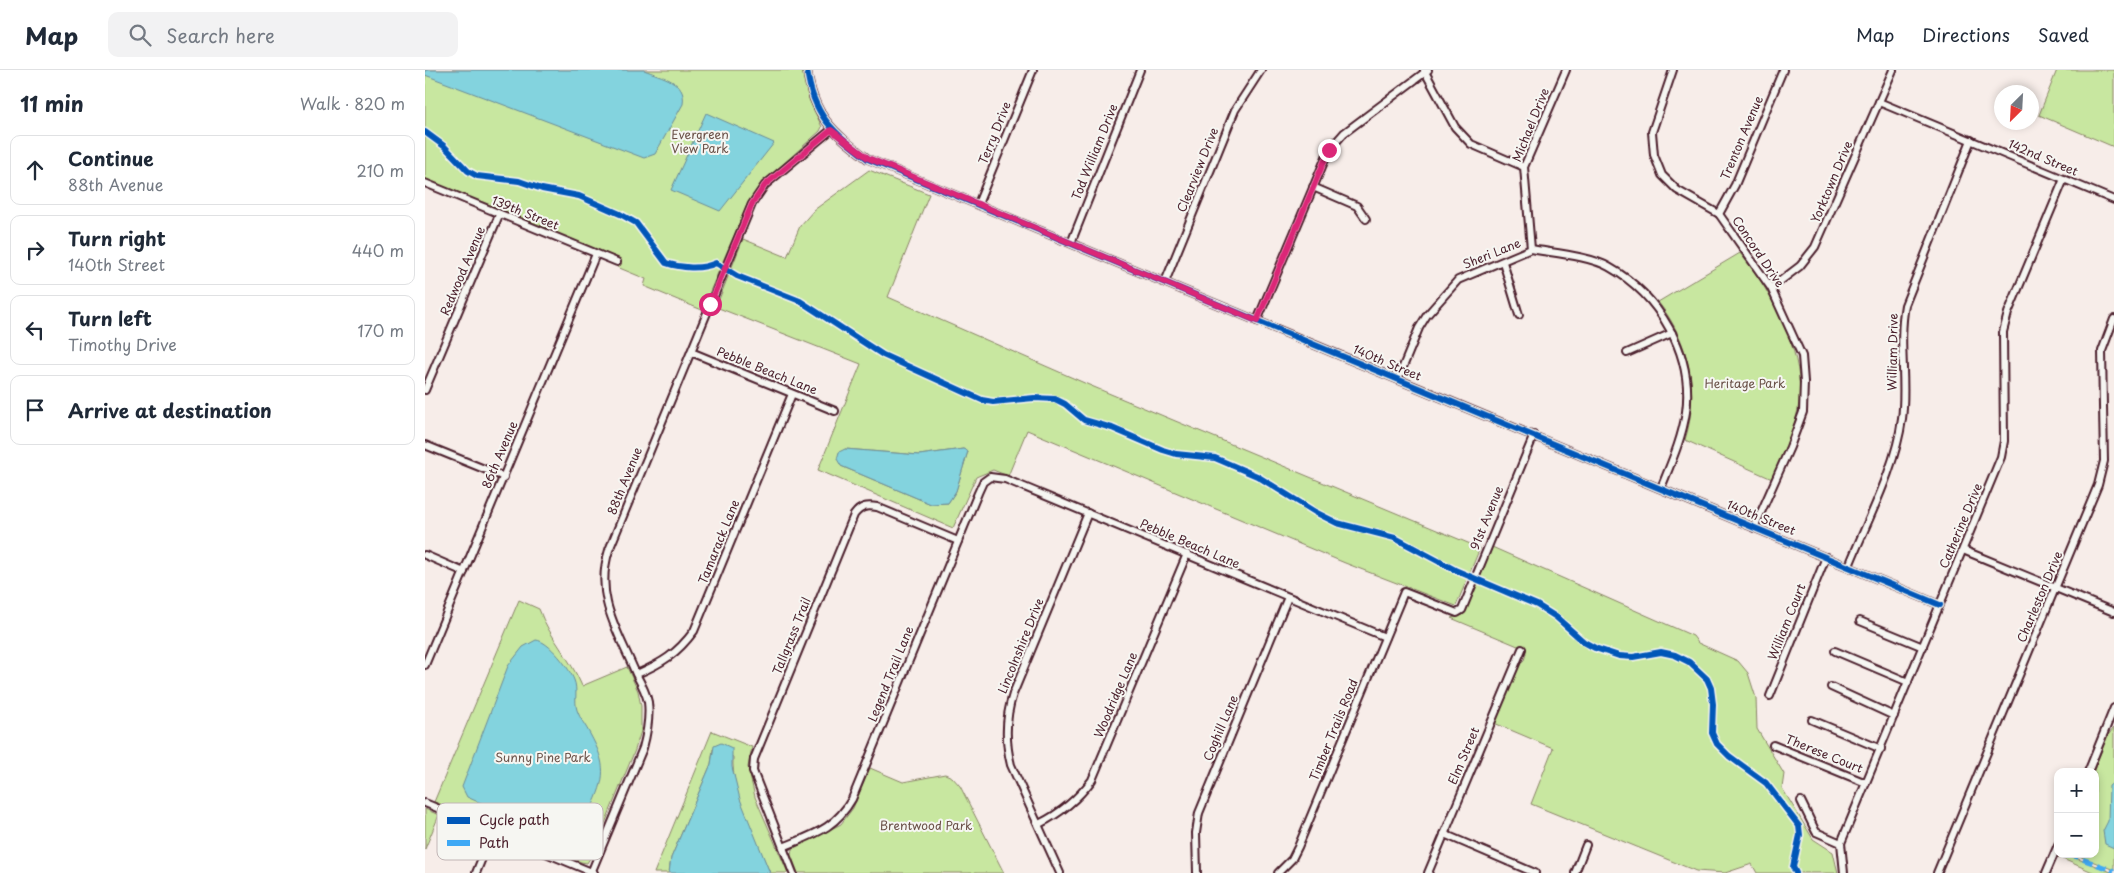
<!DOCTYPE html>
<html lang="en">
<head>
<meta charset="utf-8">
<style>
	:root { --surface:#fff; --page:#f2f2f3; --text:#1f2937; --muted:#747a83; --line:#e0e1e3 }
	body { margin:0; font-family:"Playpen Sans",sans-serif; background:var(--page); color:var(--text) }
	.controls { position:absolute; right:15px; bottom:15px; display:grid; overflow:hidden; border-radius:10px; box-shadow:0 2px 8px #0003 }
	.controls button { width:45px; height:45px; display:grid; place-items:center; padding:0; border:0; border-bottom:1px solid var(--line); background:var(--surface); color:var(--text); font:25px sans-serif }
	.compass { position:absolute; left:1569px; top:15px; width:45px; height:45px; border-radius:50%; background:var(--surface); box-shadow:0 2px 8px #0003; rotate:204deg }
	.stop { position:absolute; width:15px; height:15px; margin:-11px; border:4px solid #db2777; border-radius:50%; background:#fff }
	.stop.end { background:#db2777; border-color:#fff; box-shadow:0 1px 5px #0008 }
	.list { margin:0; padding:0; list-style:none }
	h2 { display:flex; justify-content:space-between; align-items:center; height:65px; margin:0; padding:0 20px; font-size:21px }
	h2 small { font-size:16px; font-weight:400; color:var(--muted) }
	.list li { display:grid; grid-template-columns:32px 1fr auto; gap:15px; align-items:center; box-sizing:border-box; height:70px; margin:0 10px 10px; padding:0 10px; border:1px solid var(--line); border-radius:10px }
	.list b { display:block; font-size:19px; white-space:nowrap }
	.list p { margin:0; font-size:16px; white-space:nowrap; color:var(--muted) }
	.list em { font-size:16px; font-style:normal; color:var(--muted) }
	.icon { flex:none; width:28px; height:28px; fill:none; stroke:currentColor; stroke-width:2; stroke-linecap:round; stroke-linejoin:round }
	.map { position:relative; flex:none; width:1689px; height:803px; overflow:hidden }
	header { display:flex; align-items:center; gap:30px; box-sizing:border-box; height:70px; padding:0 25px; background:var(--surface); border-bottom:1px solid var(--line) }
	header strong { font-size:24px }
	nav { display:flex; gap:28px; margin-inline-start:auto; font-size:18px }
	.search { width:350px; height:45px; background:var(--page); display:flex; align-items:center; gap:12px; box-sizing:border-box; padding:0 18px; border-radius:10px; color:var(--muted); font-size:19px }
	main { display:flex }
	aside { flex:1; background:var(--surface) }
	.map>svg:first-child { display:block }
</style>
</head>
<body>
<header>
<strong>Map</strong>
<div class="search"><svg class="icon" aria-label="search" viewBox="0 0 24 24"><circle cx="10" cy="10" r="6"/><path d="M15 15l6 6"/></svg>Search here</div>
<nav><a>Map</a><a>Directions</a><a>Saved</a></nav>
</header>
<main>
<aside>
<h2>11 min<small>Walk · 820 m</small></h2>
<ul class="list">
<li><svg class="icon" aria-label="ahead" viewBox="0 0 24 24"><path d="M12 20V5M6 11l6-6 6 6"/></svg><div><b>Continue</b><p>88th Avenue</p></div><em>210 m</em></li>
<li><svg class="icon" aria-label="right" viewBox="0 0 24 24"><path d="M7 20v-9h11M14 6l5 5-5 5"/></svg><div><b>Turn right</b><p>140th Street</p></div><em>440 m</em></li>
<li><svg class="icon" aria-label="left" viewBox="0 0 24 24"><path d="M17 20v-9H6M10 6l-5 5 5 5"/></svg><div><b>Turn left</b><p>Timothy Drive</p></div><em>170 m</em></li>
<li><svg class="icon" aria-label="arrive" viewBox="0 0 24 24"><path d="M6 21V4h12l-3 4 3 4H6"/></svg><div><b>Arrive at destination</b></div></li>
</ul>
</aside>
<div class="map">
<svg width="1689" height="803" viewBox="0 0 1689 803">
	<rect width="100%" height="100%" fill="#f7ede9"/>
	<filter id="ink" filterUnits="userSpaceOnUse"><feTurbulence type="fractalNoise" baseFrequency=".02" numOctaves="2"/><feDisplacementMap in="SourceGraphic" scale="10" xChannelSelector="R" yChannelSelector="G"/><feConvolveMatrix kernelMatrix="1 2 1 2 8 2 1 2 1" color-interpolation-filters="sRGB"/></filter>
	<g filter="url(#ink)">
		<g fill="#c8e7a0" stroke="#898366" fill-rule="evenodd">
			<path d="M0 0H378L384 29 397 57 395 61 338 112 322 135 277 240 219 216 221 209 192 197 193 190 0 109Z"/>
			<path d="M1632 0H1689V77L1614 45Z"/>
			<path d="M444 100 504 124 463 227 664 315 1055 478 1031 536 920 493 602 360 583 406 568 400 551 407 528 458 393 400 436 294 291 237 318 169 362 187 375 156 389 140ZM420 379 494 385 538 379 543 381 531 421 523 433 506 434 416 396Z"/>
			<path d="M1315 183C1324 195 1334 207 1341 220 1363 258 1383 304 1371 348 1365 369 1355 389 1347 409L1260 370C1275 322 1264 270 1233 232Z"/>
			<path d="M1067 477 1268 566 1273 573 1313 591 1323 603 1331 628 1332 659 1359 704 1357 718 1388 769 1408 782 1413 803H1332L1327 794 1300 803 1271 801 1106 734 1128 678 1069 653 1093 594 1099 590 1101 584 1100 579 1026 548 1038 545Z"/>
			<path d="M94 530 114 539C124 567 146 589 157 616L202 597 213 621 216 636V661L210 680 167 785 162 793 156 792 9 732Z"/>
			<path d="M1689 658V800L1649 784H1670V702H1668L1683 665Z"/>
			<path d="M287 661 327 677 323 697 330 727 363 803H345C331 769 306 724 308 687L288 679 286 694 246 788 244 803H229Z"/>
			<path d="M445 698 478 712 520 704 527 707 535 716 579 803H373L366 785 367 779 416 754 428 738Z"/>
			<path d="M0 739 14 745 0 779Z"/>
			<path d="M1634 784H1640L1689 803H1670L1633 787Z"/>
		</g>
		<g fill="#83d3de" stroke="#6c8b96">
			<path d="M0 0H219C236 7 262 11 258 34L230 84 219 88 0 5Z"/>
			<path d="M281 43 349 73 295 141 246 120Z"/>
			<path d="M420 379 494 385 538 379 543 381 531 421 523 433 506 434 416 396 412 389 414 382Z"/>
			<path d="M111 570C124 571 145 599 149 610 153 619 149 631 152 640 155 649 161 656 165 664 182 695 181 708 166 739 158 756 158 762 138 765L51 731 42 727 37 717 83 596 98 577Z"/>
			<path d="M296 673 307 678V697L315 729 345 803H244L246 788 286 694 289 676Z"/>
			<path d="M1689 712V778L1680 774 1678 761 1683 751 1684 716Z"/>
		</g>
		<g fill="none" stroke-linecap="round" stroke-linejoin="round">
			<g stroke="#4a1f2b" stroke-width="10">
				<g id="minor">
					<path d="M382 0C388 46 408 62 443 89L1515 535"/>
					<path d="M999 0 1030 57 1046 74 1099 97"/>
					<path d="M1248 0 1227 62 1229 85 1237 105 1252 120 1294 144 1346 218 1377 286 1379 312 1378 342 1365 377 1329 458"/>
					<path d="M1454 32 1689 130"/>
					<path d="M0 113 192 192"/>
					<path d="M888 117 932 136 941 149"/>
					<path d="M553 134 608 0"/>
					<path d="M1294 144 1310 115 1358 0"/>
					<path d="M646 173 715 0"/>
					<path d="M1106 179C1128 183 1165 186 1184 197 1234 225 1269 284 1261 342 1257 369 1246 393 1236 418"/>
					<path d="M1106 179 1099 97 1141 0"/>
					<path d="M1078 192 1094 245"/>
					<path d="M740 212 810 40 836 0"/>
					<path d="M1346 218 1375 196 1390 177 1468 0"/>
					<path d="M832 251 904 80 919 63 1003 0"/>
					<path d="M266 282 410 341"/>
					<path d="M1202 283 1247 263"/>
					<path d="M973 309 994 258 1002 245 1033 210 1106 179"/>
					<path d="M0 320 74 145"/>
					<path d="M0 375 79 407"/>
					<path d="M1538 480 1689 542"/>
					<path d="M0 485 39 502"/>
					<path d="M1424 496C1442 451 1471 397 1477 349 1482 311 1473 273 1480 235L1546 70"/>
					<path d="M1435 551 1498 577"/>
					<path d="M1410 581 1483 612"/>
					<path d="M0 595 171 184"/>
					<path d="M212 604C237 593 252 584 269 561L367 324"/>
					<path d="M1406 617 1469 646"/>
					<path d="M1345 626 1401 487"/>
					<path d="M1387 650 1456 679"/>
					<path d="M1348 675 1441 713"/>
					<path d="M1663 702 1689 638"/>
					<path d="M1376 731 1391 762 1416 773"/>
					<path d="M0 733 169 803"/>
					<path d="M614 754C636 743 652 730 667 710L762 484"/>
					<path d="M1019 764 1110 803"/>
					<path d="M358 777C389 764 410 759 427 729L553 423 558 412 565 407 580 409 960 567"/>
					<path d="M51 803 68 761"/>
					<path d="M166 803 218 678C222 663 225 648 223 632 221 622 216 613 211 604 193 561 169 528 184 480L327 134 340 115 406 60"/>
					<path d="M368 803 328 701 329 689 429 445C436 436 442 435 452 437L533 471"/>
					<path d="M635 803 586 695C580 671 580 648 588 624L663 443"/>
					<path d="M772 803 771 763 774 743 863 527"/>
					<path d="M853 803 867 789 873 777 979 522 1032 543 1037 540 1109 365"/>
					<path d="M1003 803 1097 579"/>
					<path d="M1150 803 1161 775"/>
					<path d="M1419 803 1416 773 1576 387 1579 371 1578 262 1583 243 1639 109"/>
					<path d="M1512 803 1673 415 1679 391 1677 281 1689 249"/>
					<path d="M1621 803 1633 775"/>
				</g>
			</g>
			<use href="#minor" stroke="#f6f6f2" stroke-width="6"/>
			<g stroke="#3fa9f5" stroke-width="5" stroke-dasharray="10 5" stroke-linecap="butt">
				<path d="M1631 778 1633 779"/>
				<path d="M1644 784 1689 801"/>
			</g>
			<g stroke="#f6f6f2" stroke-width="9">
				<g id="cycleway">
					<path d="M382 0C388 46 408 62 443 89L1515 535"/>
					<path d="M0 62 19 76 43 101 52 106 94 111 117 119 154 126 195 144 211 153 241 193C256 198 276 200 291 193L312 206 375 231 458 285 557 330 568 332 609 328 630 329 640 334 659 350 687 358 738 380 751 384 790 388 832 406 890 442 912 453 970 468 1030 500 1112 535 1131 547 1159 572 1170 578 1194 586 1208 587 1236 582 1250 585 1264 592 1282 609 1286 618 1288 634 1287 663 1292 674 1304 686 1341 713 1374 756 1375 765 1368 797 1371 803"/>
				</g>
			</g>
			<use href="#cycleway" stroke="#0057b8" stroke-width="6"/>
		</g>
	</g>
	<g fill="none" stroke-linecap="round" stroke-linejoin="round" filter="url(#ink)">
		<path stroke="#db2777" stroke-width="6" d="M285 234 327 134 340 115 406 60 443 88 832 251 904 80"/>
	</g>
	<g text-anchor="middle" stroke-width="4" stroke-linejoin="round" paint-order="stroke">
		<g font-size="12" fill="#4a1f2b" stroke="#f6f6f2">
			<text transform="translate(1106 55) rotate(-68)" y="4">Michael Drive</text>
			<text transform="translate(570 63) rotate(-68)" y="4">Terry Drive</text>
			<text transform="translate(1317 68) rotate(-67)" y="4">Trenton Avenue</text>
			<text transform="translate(670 82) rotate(-68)" y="4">Tod William Drive</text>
			<text transform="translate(1618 88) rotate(23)" y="4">142nd Street</text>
			<text transform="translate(773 100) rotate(-68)" y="4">Clearview Drive</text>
			<text transform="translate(1407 112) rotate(-67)" y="4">Yorktown Drive</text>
			<text transform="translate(100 143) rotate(22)" y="4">139th Street</text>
			<text transform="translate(1333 182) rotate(56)" y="4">Concord Drive</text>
			<text transform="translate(1067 184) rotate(-22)" y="4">Sheri Lane</text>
			<text transform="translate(38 201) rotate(-67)" y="4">Redwood Avenue</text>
			<text transform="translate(1468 282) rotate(-89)" y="4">William Drive</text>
			<text transform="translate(962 293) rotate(23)" y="4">140th Street</text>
			<text transform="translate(342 301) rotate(22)" y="4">Pebble Beach Lane</text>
			<text transform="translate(75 385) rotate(-67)" y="4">86th Avenue</text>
			<text transform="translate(200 411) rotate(-68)" y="4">88th Avenue</text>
			<text transform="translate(1062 448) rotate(-68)" y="4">91st Avenue</text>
			<text transform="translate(1336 448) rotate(22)" y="4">140th Street</text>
			<text transform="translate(1536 456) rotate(-67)" y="4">Catherine Drive</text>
			<text transform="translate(294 472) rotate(-68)" y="4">Tamarack Lane</text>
			<text transform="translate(765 474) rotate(23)" y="4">Pebble Beach Lane</text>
			<text transform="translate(1615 527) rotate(-67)" y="4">Charleston Drive</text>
			<text transform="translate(1362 552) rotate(-68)" y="4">William Court</text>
			<text transform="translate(367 566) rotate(-68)" y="4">Tallgrass Trail</text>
			<text transform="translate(596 576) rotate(-68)" y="4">Lincolnshire Drive</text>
			<text transform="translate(466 604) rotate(-68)" y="4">Legend Trail Lane</text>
			<text transform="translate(691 625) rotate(-67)" y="4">Woodridge Lane</text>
			<text transform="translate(796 658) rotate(-67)" y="4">Coghill Lane</text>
			<text transform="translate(909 660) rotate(-68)" y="4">Timber Trails Road</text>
			<text transform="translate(1399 684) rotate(22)" y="4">Therese Court</text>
			<text transform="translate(1039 686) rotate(-67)" y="4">Elm Street</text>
		</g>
		<g font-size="12" fill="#6a5148" stroke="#f6f6f2">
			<text x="275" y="69">Evergreen<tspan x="275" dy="14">View Park</tspan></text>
			<text x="1320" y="318">Heritage Park</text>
			<text x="118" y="692">Sunny Pine Park</text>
			<text x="501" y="760">Brentwood Park</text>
		</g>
	</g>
	<rect x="12" y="733" width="166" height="57" rx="8" fill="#f6f6f2" stroke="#c2b6b6" stroke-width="1"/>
	<rect x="22" y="747" width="23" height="7" fill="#0057b8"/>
	<rect x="22" y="770" width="23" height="6" fill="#3fa9f5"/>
	<g font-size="14" fill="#4a1f2b">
		<text x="54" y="755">Cycle path</text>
		<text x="54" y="778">Path</text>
	</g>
</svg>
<div class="controls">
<button>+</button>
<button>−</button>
</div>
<svg class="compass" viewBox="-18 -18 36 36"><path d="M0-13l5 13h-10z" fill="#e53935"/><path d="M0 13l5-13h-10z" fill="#747a83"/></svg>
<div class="stop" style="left:285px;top:234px"></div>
<div class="stop end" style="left:904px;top:80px"></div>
</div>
</main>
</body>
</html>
